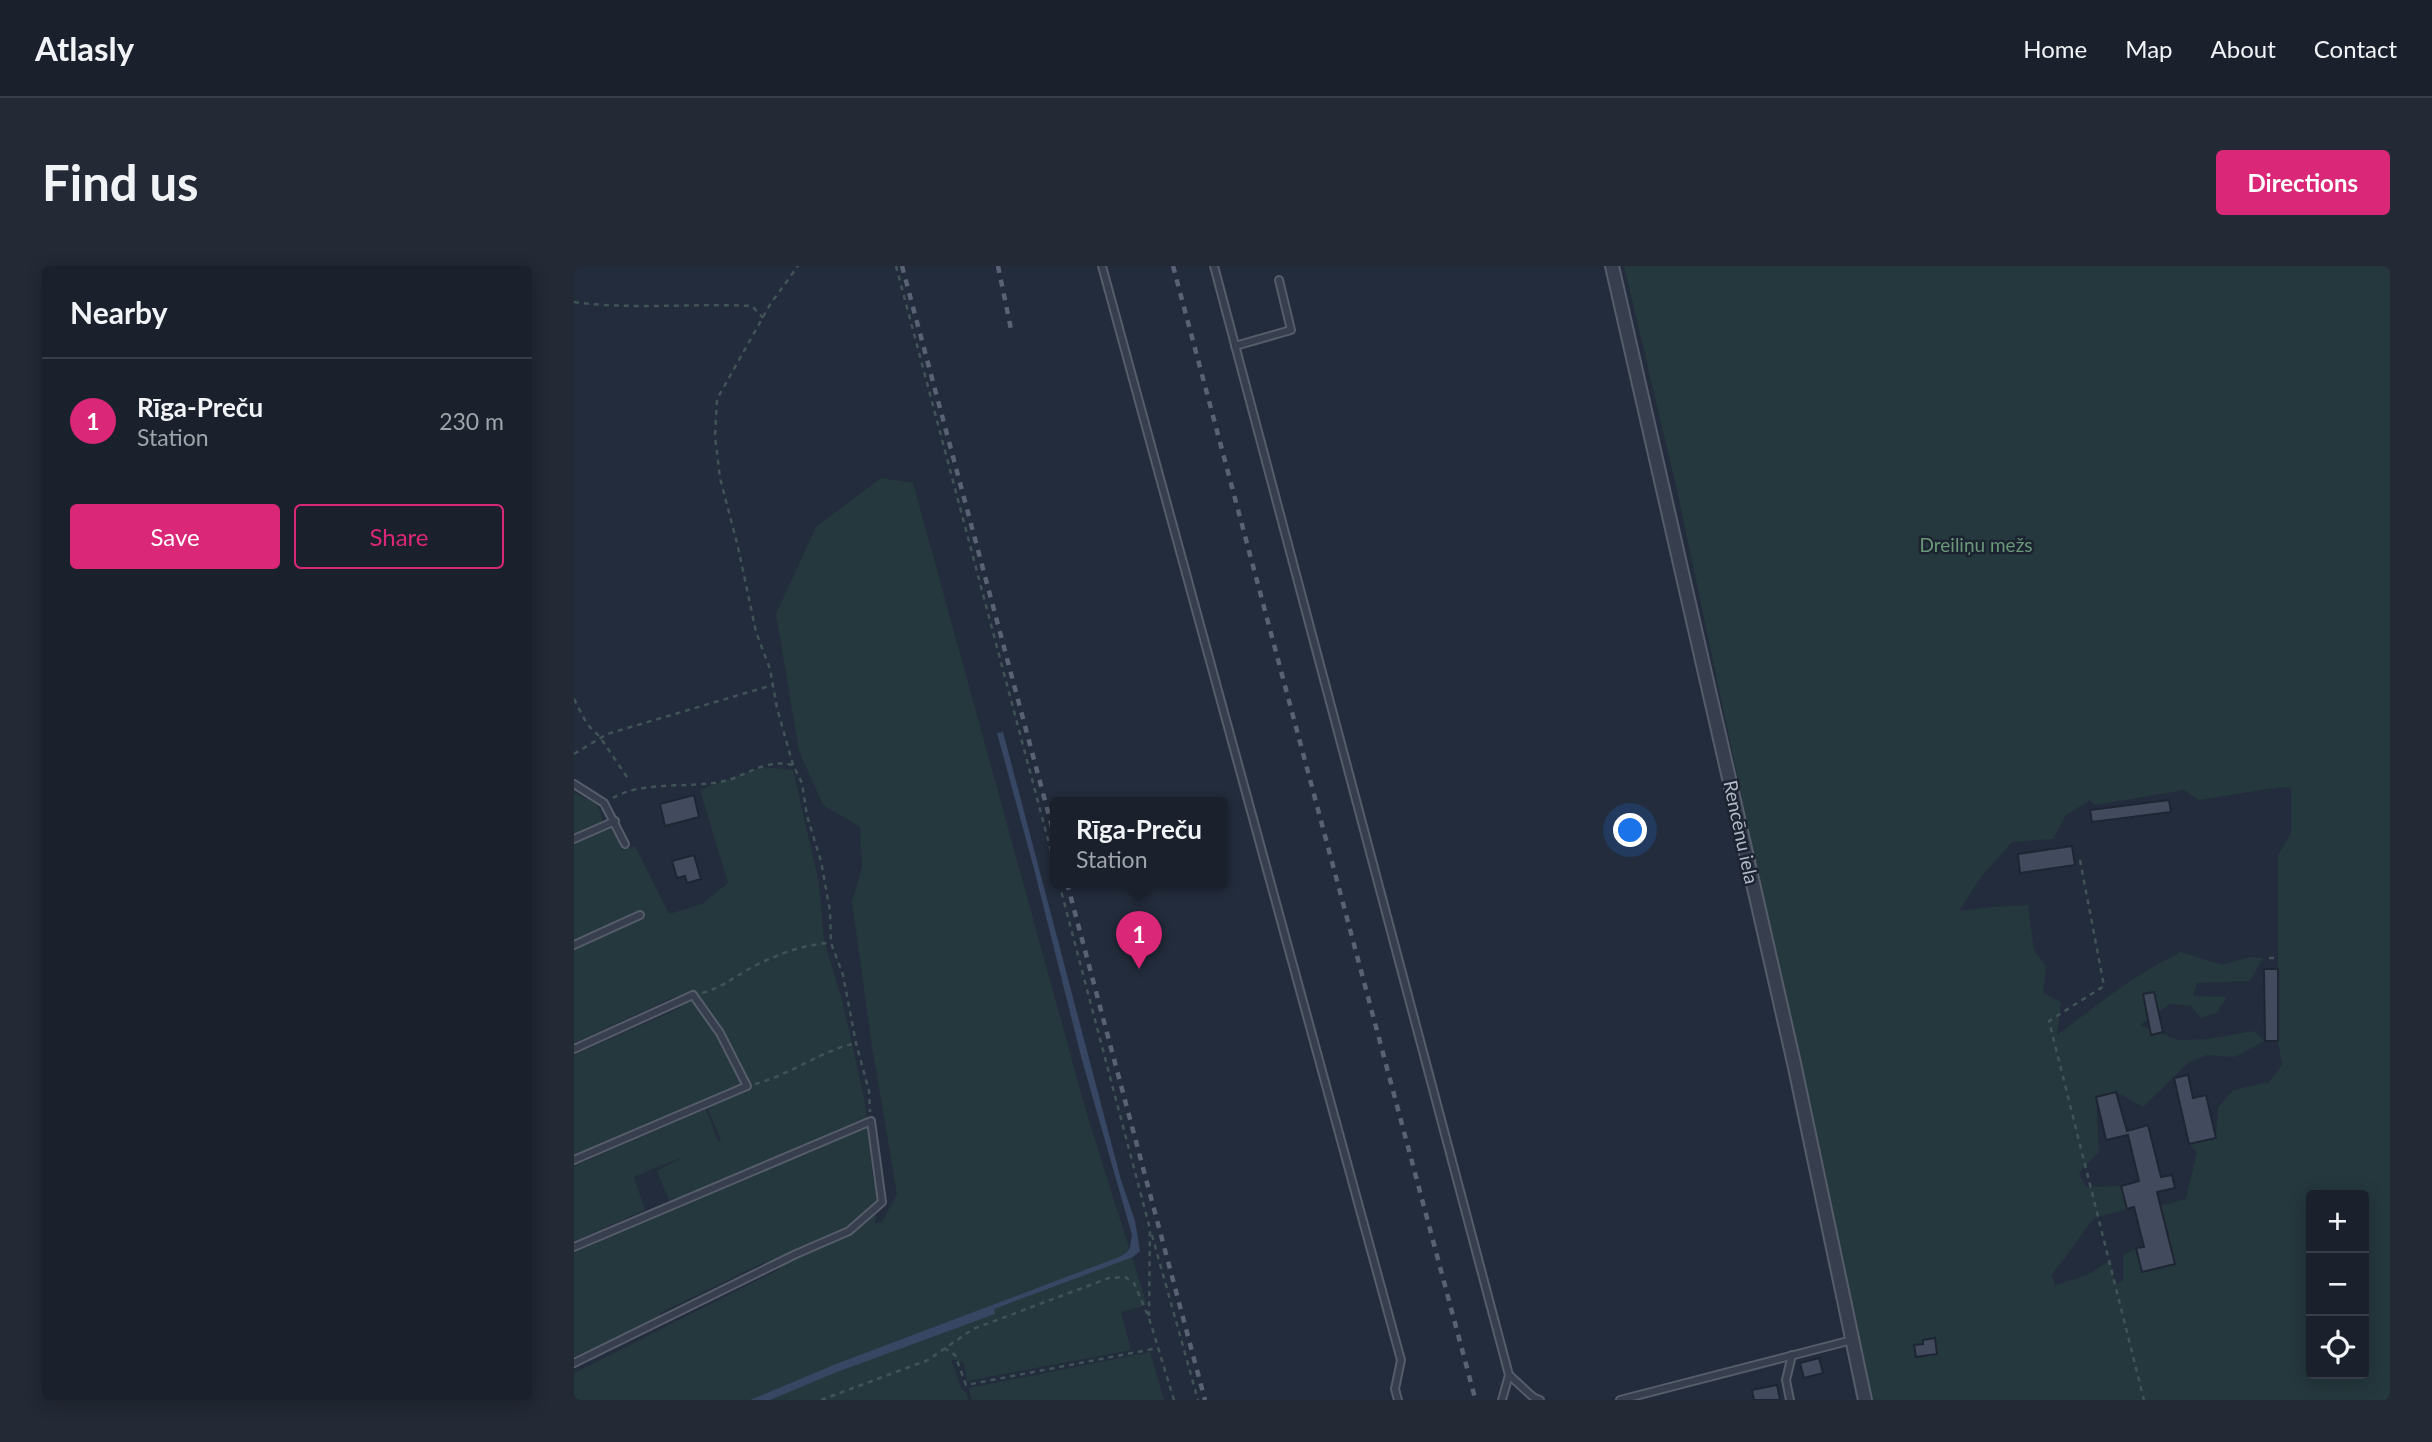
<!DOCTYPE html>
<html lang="en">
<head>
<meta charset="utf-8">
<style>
	:root { --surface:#1a212d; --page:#232935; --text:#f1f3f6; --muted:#9fa3aa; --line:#383e49; --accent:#db2777 }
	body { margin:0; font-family:Lato,sans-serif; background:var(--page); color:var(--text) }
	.controls { position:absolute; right:21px; bottom:21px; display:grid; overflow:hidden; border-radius:7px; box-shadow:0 4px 18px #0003 }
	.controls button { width:63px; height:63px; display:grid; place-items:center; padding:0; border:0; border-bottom:2px solid var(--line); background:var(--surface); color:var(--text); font:35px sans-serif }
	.you { position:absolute; left:1057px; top:565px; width:24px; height:24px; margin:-18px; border:5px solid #fff; border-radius:50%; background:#1a73e8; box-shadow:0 0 0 10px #1a73e833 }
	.badge { display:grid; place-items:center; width:46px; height:46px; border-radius:50%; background:var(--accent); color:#fff; font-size:23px; font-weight:700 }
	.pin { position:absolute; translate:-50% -58px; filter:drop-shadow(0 2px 4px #0008) }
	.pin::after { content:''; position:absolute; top:37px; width:24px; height:21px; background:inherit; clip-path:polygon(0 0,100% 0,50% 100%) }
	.popup { position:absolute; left:476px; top:531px; width:178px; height:91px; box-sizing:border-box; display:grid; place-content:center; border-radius:7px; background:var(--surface); filter:drop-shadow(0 2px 5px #0005); font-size:23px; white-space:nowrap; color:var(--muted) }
	.popup b { font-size:26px; color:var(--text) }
	.popup::after { content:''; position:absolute; left:50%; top:100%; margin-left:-14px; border:14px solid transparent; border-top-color:var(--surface) }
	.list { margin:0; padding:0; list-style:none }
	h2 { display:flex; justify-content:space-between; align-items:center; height:91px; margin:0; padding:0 28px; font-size:30px }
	h2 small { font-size:23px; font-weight:400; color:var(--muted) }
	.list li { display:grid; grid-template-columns:46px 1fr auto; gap:21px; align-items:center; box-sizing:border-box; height:126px; padding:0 28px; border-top:2px solid var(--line) }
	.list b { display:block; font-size:26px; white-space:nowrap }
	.list p { margin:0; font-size:23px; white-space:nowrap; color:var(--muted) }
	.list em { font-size:23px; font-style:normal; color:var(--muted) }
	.actions { display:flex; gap:14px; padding:21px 28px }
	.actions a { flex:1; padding:16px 0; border:2px solid var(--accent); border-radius:7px; text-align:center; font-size:24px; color:var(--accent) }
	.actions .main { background:var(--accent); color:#fff }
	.icon { flex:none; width:38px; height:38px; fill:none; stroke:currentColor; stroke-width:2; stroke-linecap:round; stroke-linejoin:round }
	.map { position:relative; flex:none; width:1816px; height:1134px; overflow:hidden; border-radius:7px }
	header { display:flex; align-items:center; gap:42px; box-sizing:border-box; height:98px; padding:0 35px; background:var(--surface); border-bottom:2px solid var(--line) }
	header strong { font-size:33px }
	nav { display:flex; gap:38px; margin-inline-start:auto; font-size:24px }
	.intro { display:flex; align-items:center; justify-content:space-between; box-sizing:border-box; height:168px; padding:0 42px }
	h1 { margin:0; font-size:49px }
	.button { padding:18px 32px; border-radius:7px; background:var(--accent); color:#fff; font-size:24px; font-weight:700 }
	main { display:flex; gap:42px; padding:0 42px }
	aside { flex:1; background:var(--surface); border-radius:7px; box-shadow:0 4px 18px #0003 }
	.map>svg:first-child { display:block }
</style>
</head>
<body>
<header>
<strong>Atlasly</strong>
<nav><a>Home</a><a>Map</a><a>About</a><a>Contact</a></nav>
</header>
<div class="intro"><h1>Find us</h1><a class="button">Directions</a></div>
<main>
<aside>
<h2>Nearby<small></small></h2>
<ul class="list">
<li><span class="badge">1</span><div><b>Rīga-Preču</b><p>Station</p></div><em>230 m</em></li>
</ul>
<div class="actions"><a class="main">Save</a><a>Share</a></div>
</aside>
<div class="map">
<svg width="1816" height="1134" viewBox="0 0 1816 1134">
	<rect width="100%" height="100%" fill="#232c3c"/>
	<g fill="#25383d" fill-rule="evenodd">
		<path d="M1050 0H1816V1134H1295L1103 224ZM1707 521 1717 522V567L1704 589V775L1708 799 1695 816 1659 824 1644 842 1642 872 1615 878 1623 886 1612 933 1586 940 1601 998 1568 1006 1562 982 1549 989V1014L1541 1019 1536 994 1517 1007 1481 1020 1478 1009 1520 952 1553 943 1547 920 1512 921 1505 907 1525 886 1522 831 1542 826 1569 841 1614 797 1633 789 1660 791 1691 775 1679 765 1635 773 1604 774 1566 759 1596 738 1617 740 1627 752 1643 747 1653 731 1619 730 1623 717 1676 715 1689 692 1675 691 1648 699 1607 686C1561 708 1523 739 1483 769L1487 736 1469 727 1472 701 1460 684 1454 639 1417 641 1385 645 1407 611 1438 576 1479 573 1492 549 1516 534 1521 539 1610 524 1625 534ZM1737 929H1790V1108H1737Z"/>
		<path d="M307 212 339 217 512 845 573 1039 547 1046 557 1084 393 1115 390 1097 377 1093 387 1122 393 1128 394 1134H0V1107L206 1003 193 995 86 1047V1052L0 1091V987L151 919 95 934 83 905 111 890 60 911 71 944 0 975V900L132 843 144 875 147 874 134 844 138 830 0 891V789L106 742 102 730 0 777V682L70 652 62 647 0 674V578L38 561 48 584 61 580 95 648 128 638 154 617 126 524 188 501 219 504 245 617 250 674 269 738 291 836 298 905 304 935 301 958 308 956 323 928 298 780 278 636 288 601 286 561 249 539 225 485 202 348 242 261Z"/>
		<path d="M0 527 23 538 28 551V557L0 569Z"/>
		<path d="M576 1086 590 1134H398L395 1122Z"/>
	</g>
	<path fill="#374663" d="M429 466 547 914 561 955 566 985 559 991 420 1043 421 1048 263 1106 196 1134H176L262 1098 545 991C559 984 555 982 558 969L508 794 459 599 423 467Z"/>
	<g fill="#424b5e" stroke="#1e2533" stroke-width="2">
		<path d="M120 529 125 551 91 560 86 538Z"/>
		<path d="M1595 534 1597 546 1518 556 1516 544Z"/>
		<path d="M1498 580 1501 599 1446 607 1444 588Z"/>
		<path d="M120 589 127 613 113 617 111 610 103 612 98 595Z"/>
		<path d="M1690 703H1704V775H1691Z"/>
		<path d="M1580 726 1589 766 1577 769 1569 728Z"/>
		<path d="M1614 809 1619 832 1632 829 1642 872 1615 878 1600 812Z"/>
		<path d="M1542 826 1553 865 1574 859 1587 911 1598 909 1601 922 1583 926 1601 998 1568 1006 1562 982 1570 981 1560 941 1553 943 1547 920 1565 915 1554 869 1532 874 1522 831Z"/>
		<path d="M1361 1072 1363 1088 1342 1091 1340 1079 1349 1078V1074Z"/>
		<path d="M1245 1092 1249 1107 1230 1112 1226 1097Z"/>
		<path d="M1203 1119 1206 1134H1180L1178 1124Z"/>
	</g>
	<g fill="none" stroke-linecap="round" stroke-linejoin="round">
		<g stroke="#555c6a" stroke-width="10">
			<g id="lane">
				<path d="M528 0 827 1094 821 1123 824 1134"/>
				<path d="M640 0 935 1109 959 1131 966 1134"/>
				<path d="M661 80 717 64 705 14"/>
				<path d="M0 518 30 537 51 578"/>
				<path d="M0 573 41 555"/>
				<path d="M0 679 66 649"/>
				<path d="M0 783 119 729 146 767 173 820 0 894"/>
				<path d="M0 981 297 855 308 936 275 965 222 988 0 1097"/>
				<path d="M928 1134 935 1109"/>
				<path d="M1046 1134 1278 1074"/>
				<path d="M1216 1134 1212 1114 1218 1089"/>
			</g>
		</g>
		<g stroke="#555c6a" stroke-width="16">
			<path id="street" d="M1038 0 1220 797 1291 1134"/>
		</g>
		<g stroke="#405458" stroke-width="2.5" stroke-dasharray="5 5" stroke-linecap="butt">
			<path d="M322 0 481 600"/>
			<path d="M0 36C58 44 119 37 178 40L189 52"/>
			<path d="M0 433 13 458 26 471 55 514"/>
			<path d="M0 488 33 468 199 419"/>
			<path d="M219 499 203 442 196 403 182 366 164 281 146 212 141 170 143 133 197 37 224 0"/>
			<path d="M39 532C67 515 115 522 146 516 173 511 189 492 219 499L228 517 233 550 247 595 256 645 257 677 269 709 282 777 295 825 296 846"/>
			<path d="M1506 594 1530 720 1475 755 1570 1134"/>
			<path d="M485 617 576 963 575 1050"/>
			<path d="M1695 692H1704"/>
			<path d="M128 727C146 722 158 713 173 704 199 690 228 678 257 677"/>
			<path d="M181 818C216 809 246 785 282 777"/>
			<path d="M578 969 624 1134"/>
			<path d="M370 1082 381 1089 392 1119 584 1082"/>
			<path d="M247 1134 354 1094 399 1063 535 1012 551 1011 560 1017 575 1052 600 1134"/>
		</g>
		<use href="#lane" stroke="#373e4d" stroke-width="6"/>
		<use href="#street" stroke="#373e4d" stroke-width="12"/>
		<g stroke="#596274" stroke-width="4.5" stroke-dasharray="7 7" stroke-linecap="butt">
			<path d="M328 0 481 572"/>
			<path d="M424 0 438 68"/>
			<path d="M599 0 901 1132"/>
			<path d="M493 617 631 1134"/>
		</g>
	</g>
	<g text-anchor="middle" stroke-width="5" stroke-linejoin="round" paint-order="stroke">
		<g font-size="19" fill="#6a9979" stroke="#1c2331">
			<text x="1402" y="286">Dreiliņu mežs</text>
		</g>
		<g font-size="19" fill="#b3b9c8" stroke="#1c2331">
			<text transform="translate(1167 566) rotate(78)" y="7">Rencēnu iela</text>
		</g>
	</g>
</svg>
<div class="controls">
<button>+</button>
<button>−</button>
<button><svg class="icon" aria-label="locate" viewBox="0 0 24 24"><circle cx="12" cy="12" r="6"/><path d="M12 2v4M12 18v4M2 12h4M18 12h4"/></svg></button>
</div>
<div class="you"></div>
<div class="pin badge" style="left:565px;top:703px">1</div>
<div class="popup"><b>Rīga-Preču</b>Station</div>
</div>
</main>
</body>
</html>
